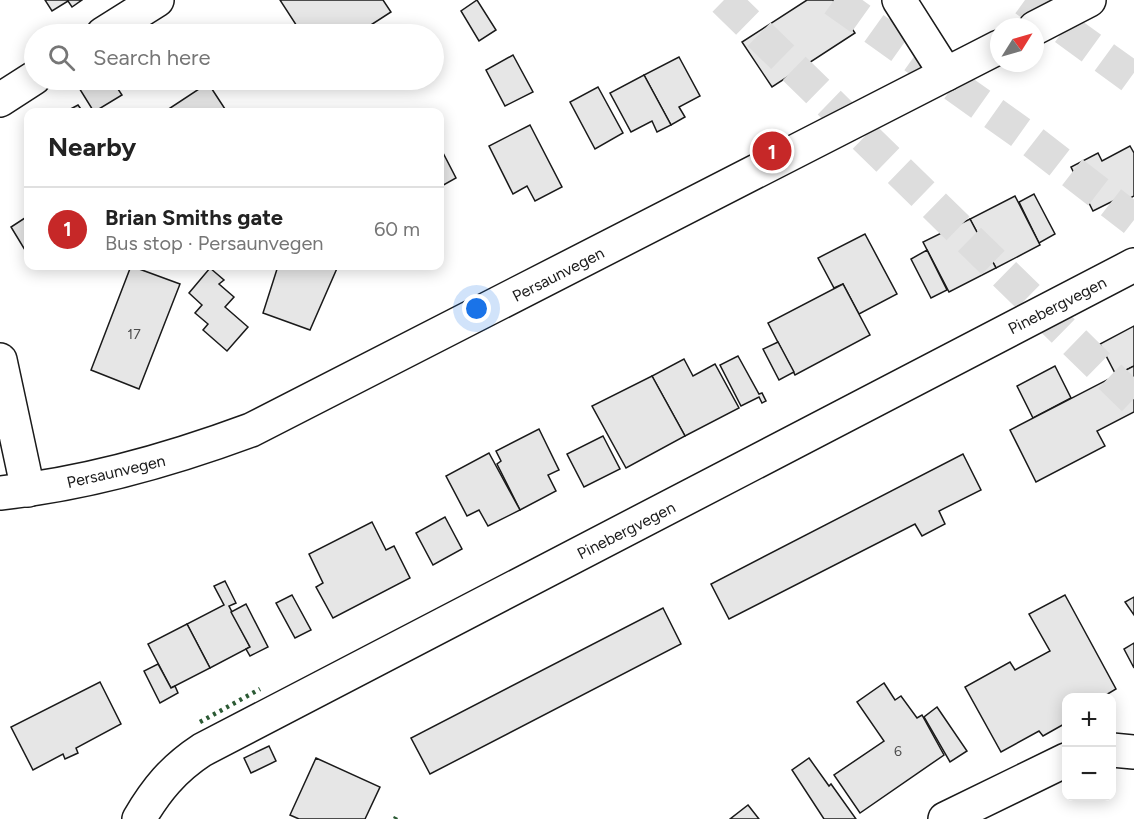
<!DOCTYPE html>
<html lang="en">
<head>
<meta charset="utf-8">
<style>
	:root { --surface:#fff; --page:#f6f6f6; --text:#222; --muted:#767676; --line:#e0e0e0; --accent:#c62828 }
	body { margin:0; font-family:Figtree,sans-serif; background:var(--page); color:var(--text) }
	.controls { position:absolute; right:18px; bottom:18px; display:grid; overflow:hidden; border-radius:12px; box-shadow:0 3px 15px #0003 }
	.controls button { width:54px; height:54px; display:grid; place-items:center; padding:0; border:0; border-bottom:2px solid var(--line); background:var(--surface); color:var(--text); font:30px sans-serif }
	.compass { position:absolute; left:990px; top:18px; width:54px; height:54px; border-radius:50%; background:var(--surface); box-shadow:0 3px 15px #0003; rotate:53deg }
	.you { position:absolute; left:477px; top:309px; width:21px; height:21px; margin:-15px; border:4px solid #fff; border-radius:50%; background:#1a73e8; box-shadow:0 0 0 9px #1a73e833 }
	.badge { display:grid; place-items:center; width:39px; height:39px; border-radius:50%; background:var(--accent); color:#fff; font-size:20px; font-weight:700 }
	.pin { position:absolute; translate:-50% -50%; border:3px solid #fff; box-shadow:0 2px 6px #0006 }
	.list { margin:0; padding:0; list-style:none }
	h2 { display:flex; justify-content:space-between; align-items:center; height:78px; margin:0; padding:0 24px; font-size:26px }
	h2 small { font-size:20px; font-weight:400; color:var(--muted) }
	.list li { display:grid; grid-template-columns:39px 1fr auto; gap:18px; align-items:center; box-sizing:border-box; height:84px; padding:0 24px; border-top:2px solid var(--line) }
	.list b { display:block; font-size:22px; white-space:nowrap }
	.list p { margin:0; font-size:20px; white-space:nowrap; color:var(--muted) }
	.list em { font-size:20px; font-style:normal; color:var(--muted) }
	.icon { flex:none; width:33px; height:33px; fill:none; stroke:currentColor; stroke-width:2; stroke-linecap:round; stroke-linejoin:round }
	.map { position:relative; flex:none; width:1134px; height:819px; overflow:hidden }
	.search { position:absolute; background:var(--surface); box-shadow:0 3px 15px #0003; left:24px; top:24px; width:420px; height:66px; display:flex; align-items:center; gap:15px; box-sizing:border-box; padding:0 21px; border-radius:33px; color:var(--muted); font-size:22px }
	.panel { position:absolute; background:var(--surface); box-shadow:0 3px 15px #0003; left:24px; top:108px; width:420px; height:162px; border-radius:12px }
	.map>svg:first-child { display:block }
</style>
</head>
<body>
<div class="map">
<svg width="1134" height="819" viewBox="0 0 1134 819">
	<rect width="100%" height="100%" fill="#fff"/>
	<g fill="#e6e6e6" stroke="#1a1a1a" stroke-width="1.5">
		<path d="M45 0H82L72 7 68 1 52 11Z"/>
		<path d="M280 0H383L391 12 357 34H302Z"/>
		<path d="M477 0 496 30 479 41 461 11Z"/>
		<path d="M807 0H833L855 33 772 87 742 42Z"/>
		<path d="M513 55 533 92 505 106 486 70Z"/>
		<path d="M679 57 700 96 679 107 685 117 671 125 644 75Z"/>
		<path d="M644 75 671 125 657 132 652 121 631 132 610 93Z"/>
		<path d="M81 80H112L122 95 94 112 76 83Z"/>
		<path d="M208 83 227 112H164Z"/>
		<path d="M598 87 623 133 595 149 570 102Z"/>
		<path d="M78 105 83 112H65Z"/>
		<path d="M530 125 562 187 535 201 527 186 513 194 489 146Z"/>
		<path d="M1130 146 1134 153V196L1120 204 1117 199 1093 211 1071 167 1098 153 1102 161Z"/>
		<path d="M440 147 456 178 440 187Z"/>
		<path d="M1034 194 1055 234 1039 243 1019 202Z"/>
		<path d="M1015 196 1040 245 996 268 970 219Z"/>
		<path d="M28 216V255L11 227Z"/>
		<path d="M970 219 996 268 949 292 923 242Z"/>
		<path d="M865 234 897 294 859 314 843 284 834 288 818 258Z"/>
		<path d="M927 250 947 290 931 298 911 259Z"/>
		<path d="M131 266 180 284 139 389 91 370Z"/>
		<path d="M278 266H338L310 330 263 313Z"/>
		<path d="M210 268 224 280 219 284 234 297 225 307 248 327 227 351 203 330 208 324 195 313 202 305 189 293Z"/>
		<path d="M843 284 870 335 795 375 768 323Z"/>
		<path d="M1134 326V366L1116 375 1100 344Z"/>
		<path d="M778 342 794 372 779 380 763 349Z"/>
		<path d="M738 356 759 394 762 393 766 401 762 403 759 397 741 406 720 365Z"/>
		<path d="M684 359 693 376 715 364 739 408 685 436 652 376Z"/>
		<path d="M1055 366 1071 398 1033 418 1017 386Z"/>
		<path d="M1134 366V412L1097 431 1105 446 1036 482 1010 430Z"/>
		<path d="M652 376 685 436 626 468 592 406Z"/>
		<path d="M539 429 559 470 548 475 556 491 520 510 497 464 501 461 496 451Z"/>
		<path d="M603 436 620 469 584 487 567 454Z"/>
		<path d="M489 453 520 510 488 526 479 510 467 516 446 476Z"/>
		<path d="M963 454 981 490 939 511 945 524 922 536 915 524 729 619 711 584Z"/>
		<path d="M445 517 462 549 433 565 416 533Z"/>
		<path d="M372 522 386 550 394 546 410 578 333 618 316 587 323 583 309 554Z"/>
		<path d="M225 581 236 603 229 606 250 647 210 668 187 624 224 605 214 586Z"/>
		<path d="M292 595 311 630 295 638 276 603Z"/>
		<path d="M1065 595 1116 689 1101 698H1066V723L1043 736 1039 731 1001 752 965 687 1010 662 1015 670 1050 651 1029 614Z"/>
		<path d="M1134 597V615L1125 602Z"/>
		<path d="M246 604 268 647 250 656 246 649 250 647 231 612Z"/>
		<path d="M663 608 681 644 430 774 411 738Z"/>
		<path d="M187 624 210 668 171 688 148 644Z"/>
		<path d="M1134 643V668L1124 649Z"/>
		<path d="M158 664 171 688 175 686 178 693 160 703 144 671Z"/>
		<path d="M100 682 121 724 76 748 78 753 65 759 63 754 33 770 11 727Z"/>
		<path d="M884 683 895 700 901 696 917 718 922 715 944 755 860 813 834 775 884 741 857 702Z"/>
		<path d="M937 707 967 751 950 762 924 717Z"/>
		<path d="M269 746 276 761 251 773 244 758Z"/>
		<path d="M316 758 380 787 365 819H299L290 815Z"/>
		<path d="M809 758 829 786 831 784 856 819H824L792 770Z"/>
		<path d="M748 805 759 819H730Z"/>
	</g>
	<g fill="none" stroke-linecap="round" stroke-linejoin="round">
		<g stroke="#ddd" stroke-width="33" stroke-dasharray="33 16" stroke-linecap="butt">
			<path d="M724 0 1134 400"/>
			<path d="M834 0 1024 135 1134 220"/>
			<path d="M1025 0 1134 79"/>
		</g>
		<g stroke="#1a1a1a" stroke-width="36">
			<g id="street">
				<path d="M899 0 946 74"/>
				<path d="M103 34 157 0"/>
				<path d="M0 100 34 78"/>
				<path d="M0 360 28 490"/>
				<path d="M1112 750 1134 752"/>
				<path d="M139 819C156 790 173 769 202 750L1134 265"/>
				<path d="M945 819 1066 760"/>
			</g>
		</g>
		<g stroke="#1a1a1a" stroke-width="36">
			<g id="secondary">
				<path d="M1035 28 1089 0"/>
				<path d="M0 493C87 484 170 460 251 430L999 47"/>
			</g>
		</g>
		<use href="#street" stroke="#fff" stroke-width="33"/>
		<use href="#secondary" stroke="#fff" stroke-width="33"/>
		<g stroke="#2b5a34" stroke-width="4.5" stroke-dasharray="3 4.5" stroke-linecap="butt">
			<path d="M200 722 260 689"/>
			<path d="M395 819 396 817"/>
		</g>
	</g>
	<g text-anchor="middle" stroke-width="4.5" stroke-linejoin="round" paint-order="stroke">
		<g font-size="14" fill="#4d4d4d">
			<text x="134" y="339">17</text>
			<text x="898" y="756">6</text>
		</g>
		<g font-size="16" fill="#1a1a1a" stroke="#fff">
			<text transform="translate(558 274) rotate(-27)" y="6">Persaunvegen</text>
			<text transform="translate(1057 305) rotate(-27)" y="6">Pinebergvegen</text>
			<text transform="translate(116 471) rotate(-13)" y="6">Persaunvegen</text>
			<text transform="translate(626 530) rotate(-27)" y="6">Pinebergvegen</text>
		</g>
	</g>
</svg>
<div class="controls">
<button>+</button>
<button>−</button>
</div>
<svg class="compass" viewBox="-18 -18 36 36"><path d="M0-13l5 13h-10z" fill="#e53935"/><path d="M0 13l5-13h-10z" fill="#767676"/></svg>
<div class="you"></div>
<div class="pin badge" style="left:772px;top:151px">1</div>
<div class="search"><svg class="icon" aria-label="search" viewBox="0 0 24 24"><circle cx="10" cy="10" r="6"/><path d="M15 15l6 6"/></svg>Search here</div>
<section class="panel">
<h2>Nearby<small></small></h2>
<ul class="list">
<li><span class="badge">1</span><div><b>Brian Smiths gate</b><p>Bus stop · Persaunvegen</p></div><em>60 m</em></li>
</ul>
</section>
</div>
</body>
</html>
